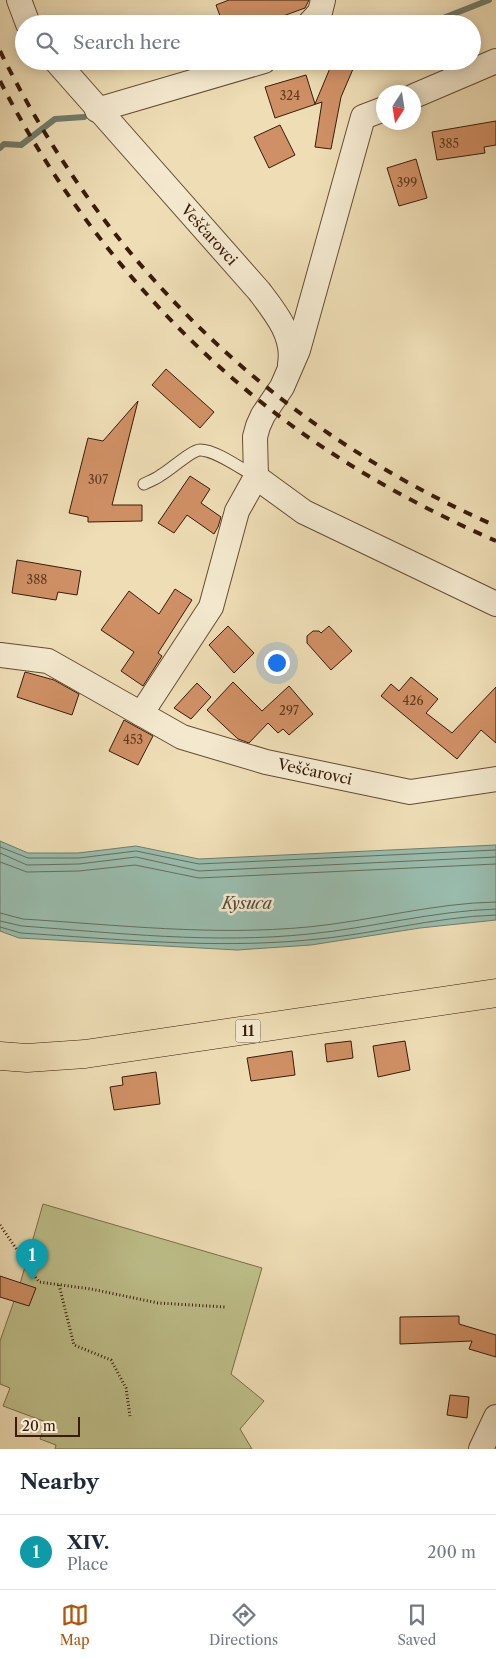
<!DOCTYPE html>
<html lang="en">
<head>
<meta charset="utf-8">
<style>
	:root { --surface:#fff; --page:#f2f2f3; --text:#1f2937; --muted:#747a83; --line:#e0e1e3; --accent:#b45309 }
	body { margin:0; font-family:"Libre Caslon Text",serif; background:var(--page); color:var(--text) }
	.compass { position:absolute; left:376px; top:85px; width:45px; height:45px; border-radius:50%; background:var(--surface); box-shadow:0 2px 12px #0003; rotate:192deg }
	.scale { position:absolute; left:15px; bottom:12px; width:65px; box-sizing:border-box; padding-left:5px; border:2px solid #381b09; border-top:0; font-size:14px; line-height:18px; white-space:nowrap; color:#381b09; -webkit-text-stroke:4px #f4e9cf; paint-order:stroke }
	.you { position:absolute; left:276px; top:662px; width:18px; height:18px; margin:-12px; border:4px solid #fff; border-radius:50%; background:#1a73e8; box-shadow:0 0 0 8px #1a73e833 }
	.badge { display:grid; place-items:center; width:32px; height:32px; border-radius:50%; background:var(--accent); color:#fff; font-size:16px; font-weight:700 }
	.pin { position:absolute; translate:-50% -41px; filter:drop-shadow(0 1px 2px #0008) }
	.pin::after { content:''; position:absolute; top:26px; width:18px; height:15px; background:inherit; clip-path:polygon(0 0,100% 0,50% 100%) }
	.list { margin:0; padding:0; list-style:none }
	h2 { display:flex; justify-content:space-between; align-items:center; height:65px; margin:0; padding:0 20px; font-size:21px }
	h2 small { font-size:16px; font-weight:400; color:var(--muted) }
	.list li { display:grid; grid-template-columns:32px 1fr auto; gap:15px; align-items:center; box-sizing:border-box; height:75px; padding:0 20px; border-top:1px solid var(--line) }
	.list b { display:block; font-size:19px; white-space:nowrap }
	.list p { margin:0; font-size:16px; white-space:nowrap; color:var(--muted) }
	.list em { font-size:16px; font-style:normal; color:var(--muted) }
	.icon { flex:none; width:28px; height:28px; fill:none; stroke:currentColor; stroke-width:2; stroke-linecap:round; stroke-linejoin:round }
	.map { position:relative; flex:none; width:496px; height:1449px; overflow:hidden }
	.search { position:absolute; background:var(--surface); box-shadow:0 2px 12px #0003; left:15px; right:15px; top:15px; height:55px; display:flex; align-items:center; gap:12px; box-sizing:border-box; padding:0 18px; border-radius:28px; color:var(--muted); font-size:19px }
	.sheet { height:140px; background:var(--surface) }
	nav { display:flex; justify-content:space-around; align-items:center; box-sizing:border-box; height:70px; border-top:1px solid var(--line); background:var(--surface); font-size:14px; color:var(--muted) }
	nav a { display:grid; justify-items:center; gap:2px }
	nav .on { color:var(--accent) }
	.map>svg:first-child { display:block }
</style>
</head>
<body>
<div class="map">
<svg width="496" height="1449" viewBox="0 0 496 1449">
	<rect width="100%" height="100%" fill="#eeddb5"/>
	<filter id="stains"><feTurbulence type="fractalNoise" baseFrequency=".004" numOctaves="4"/><feColorMatrix values="0 0 0 0 .2 0 0 0 0 .09 0 0 0 0 .02 0 0 0 .5 -.17"/></filter>
	<radialGradient id="worn" r=".72"><stop offset=".6" stop-color="#630" stop-opacity="0"/><stop offset="1" stop-color="#630" stop-opacity=".3"/></radialGradient>
	<path fill="#bebf8a" stroke="#7b6d4a" d="M43 1204 262 1268 231 1374 264 1401 240 1429 252 1449H55L56 1445 40 1439 46 1422 3 1406 10 1388 0 1384V1341L20 1284Z"/>
	<path fill="#99bcad" stroke="#727c6b" d="M0 841 28 853H78L136 846 199 859 496 845V920L420 928 311 945 237 950 19 938 0 931Z"/>
	<g fill="none" stroke-linecap="round" stroke-linejoin="round">
		<g stroke="#686c5b" stroke-width="1">
			<path d="M0 847 28 858H79L136 851 199 864 496 850"/>
			<path d="M0 853 27 865 79 864 136 857 199 871 496 857"/>
			<path d="M0 862 27 872 79 871 135 865 199 878 496 864"/>
			<path d="M0 913 23 919C118 925 213 936 308 927 371 921 433 903 496 902"/>
			<path d="M0 921 22 926C117 933 214 944 309 934 371 928 433 911 496 909"/>
			<path d="M0 927 21 933C116 939 212 949 308 940 371 935 433 917 496 915"/>
		</g>
		<g stroke="#727c6b" stroke-width="6">
			<path d="M428 24 489 0"/>
			<path d="M0 148 4 144 21 145 55 119 84 117"/>
		</g>
	</g>
	<g fill="#d09065" stroke="#381b09">
		<path d="M229 0H309L305 8 261 24H223L216 5Z"/>
		<path d="M333 61 353 69 341 97 331 149 315 147 322 102 275 118 265 87 306 75 315 104Z"/>
		<path d="M496 121V145L484 147 485 153 437 160 432 132Z"/>
		<path d="M280 125 295 155 269 168 254 137Z"/>
		<path d="M416 159 427 198 399 206 387 168Z"/>
		<path d="M166 369 214 412 200 428 152 385Z"/>
		<path d="M138 401 112 505H142V521L88 522V517L69 513 88 438 103 441Z"/>
		<path d="M190 476 210 489 201 503 221 517 218 527 214 534 187 515 174 533 158 523Z"/>
		<path d="M17 560 81 571 77 595 58 592 56 600 12 593Z"/>
		<path d="M175 589 192 600 158 653 162 656 143 686 121 671 134 652 101 630 129 591 159 614Z"/>
		<path d="M228 626 254 653 234 673 209 645Z"/>
		<path d="M329 626 352 651 331 670 307 643V636L313 631H319L321 633Z"/>
		<path d="M25 672 54 680 79 694 72 715 17 697Z"/>
		<path d="M411 677 438 699 426 713 452 733 496 687V743L481 730 457 759 381 696 391 684 399 691Z"/>
		<path d="M233 682 262 711 289 686 313 714 289 735 283 729 278 733 268 723 249 743 238 739 207 710Z"/>
		<path d="M197 683 211 697 191 719 174 708Z"/>
		<path d="M124 720 153 736 138 765 109 751Z"/>
		<path d="M351 1041 353 1058 327 1062 325 1044Z"/>
		<path d="M405 1041 410 1070 378 1077 373 1046Z"/>
		<path d="M292 1051 295 1075 251 1081 247 1058Z"/>
		<path d="M156 1072 160 1104 114 1110 110 1087 123 1085 122 1077Z"/>
		<path d="M0 1276 36 1288 29 1306 0 1297Z"/>
		<path d="M459 1316V1324L496 1335V1357L469 1349 472 1341 400 1344V1317Z"/>
		<path d="M450 1395 469 1397 467 1418 447 1415Z"/>
	</g>
	<g fill="none" stroke-linecap="round" stroke-linejoin="round">
		<g stroke="#664c34" stroke-width="13">
			<path id="lane" d="M144 484C150 481 156 479 161 475 170 470 192 450 200 450 216 450 243 470 256 477"/>
		</g>
		<g stroke="#664c34" stroke-width="26">
			<g id="street">
				<path d="M19 0 28 24"/>
				<path d="M309 24 320 12 323 0"/>
				<path d="M56 61 259 291C275 312 295 336 290 364"/>
				<path d="M414 96 496 61"/>
				<path d="M97 110 264 61"/>
				<path d="M256 477 304 512 496 604"/>
				<path d="M0 655 48 661 182 737 266 762 410 792 496 779"/>
				<path d="M141 714 211 607 237 511 256 477 255 437 258 426 263 415 282 387 298 350 363 117 384 109"/>
				<path d="M481 1449 496 1417"/>
			</g>
		</g>
		<g stroke="#381b09" stroke-width="29">
			<path id="primary" d="M0 1056 27 1058 85 1054 496 993"/>
		</g>
		<g stroke="#381b09" stroke-width="3" stroke-dasharray="1 2.5" stroke-linecap="butt">
			<path d="M0 1225 39 1282 91 1289 158 1303 225 1307"/>
			<path d="M59 1285 74 1345 111 1360 126 1388 130 1416"/>
		</g>
		<use href="#lane" stroke="#f4e9cf" stroke-width="11"/>
		<use href="#street" stroke="#f4e9cf" stroke-width="24"/>
		<use href="#primary" stroke="#eeddb5" stroke-width="28"/>
		<g stroke="#381b09" stroke-width="4" stroke-dasharray="9 9" stroke-linecap="butt">
			<path d="M0 51C106 266 276 430 496 526"/>
			<path d="M0 81C75 228 189 359 327 450 380 485 437 515 496 541"/>
		</g>
	</g>
	<g text-anchor="middle" stroke-width="5" stroke-linejoin="round" paint-order="stroke">
		<g font-size="12" fill="#5e3820">
			<text x="290" y="100">324</text>
			<text x="449" y="148">385</text>
			<text x="407" y="187">399</text>
			<text x="98" y="484">307</text>
			<text x="37" y="584">388</text>
			<text x="413" y="705">426</text>
			<text x="289" y="715">297</text>
			<text x="133" y="744">453</text>
		</g>
		<rect fill="#f4e9cf" stroke="#705944" stroke-width="1" x="235.5" y="1019.5" width="25" height="23" rx="4"/>
		<g font-size="14" font-weight="bold" fill="#381b09">
			<text x="248" y="1036">11</text>
		</g>
		<g font-size="15" fill="#381b09" stroke="#f4e9cf">
			<text transform="translate(209 235) rotate(48)" y="5">Veščarovci</text>
			<text transform="translate(315 772) rotate(12)" y="5">Veščarovci</text>
		</g>
		<g font-size="16" font-style="italic" fill="#554b3a" stroke="#f4e9cf">
			<text x="247" y="909">Kysuca</text>
		</g>
	</g>
	<rect width="100%" height="100%" filter="url(#stains)"/>
	<rect width="100%" height="100%" fill="url(#worn)"/>
</svg>
<svg class="compass" viewBox="-18 -18 36 36"><path d="M0-13l5 13h-10z" fill="#e53935"/><path d="M0 13l5-13h-10z" fill="#747a83"/></svg>
<div class="scale">20 m</div>
<div class="you"></div>
<div class="pin badge" style="left:32px;top:1280px;background:#0f9aa8">1</div>
<div class="search"><svg class="icon" aria-label="search" viewBox="0 0 24 24"><circle cx="10" cy="10" r="6"/><path d="M15 15l6 6"/></svg>Search here</div>
</div>
<section class="sheet">
<h2>Nearby<small></small></h2>
<ul class="list">
<li><span class="badge" style="background:#0f9aa8">1</span><div><b>XIV.</b><p>Place</p></div><em>200 m</em></li>
</ul>
</section>
<nav>
<a class="on"><svg class="icon" aria-label="map" viewBox="0 0 24 24"><path d="M3 6l6-2 6 2 6-2v14l-6 2-6-2-6 2zM9 4v14M15 6v14"/></svg>Map</a>
<a><svg class="icon" aria-label="directions" viewBox="0 0 24 24"><path d="M12 3l9 9-9 9-9-9zM9 14v-3h6M13 9l2 2-2 2"/></svg>Directions</a>
<a><svg class="icon" aria-label="saved" viewBox="0 0 24 24"><path d="M7 4h10v16l-5-4-5 4z"/></svg>Saved</a>
</nav>
</body>
</html>
